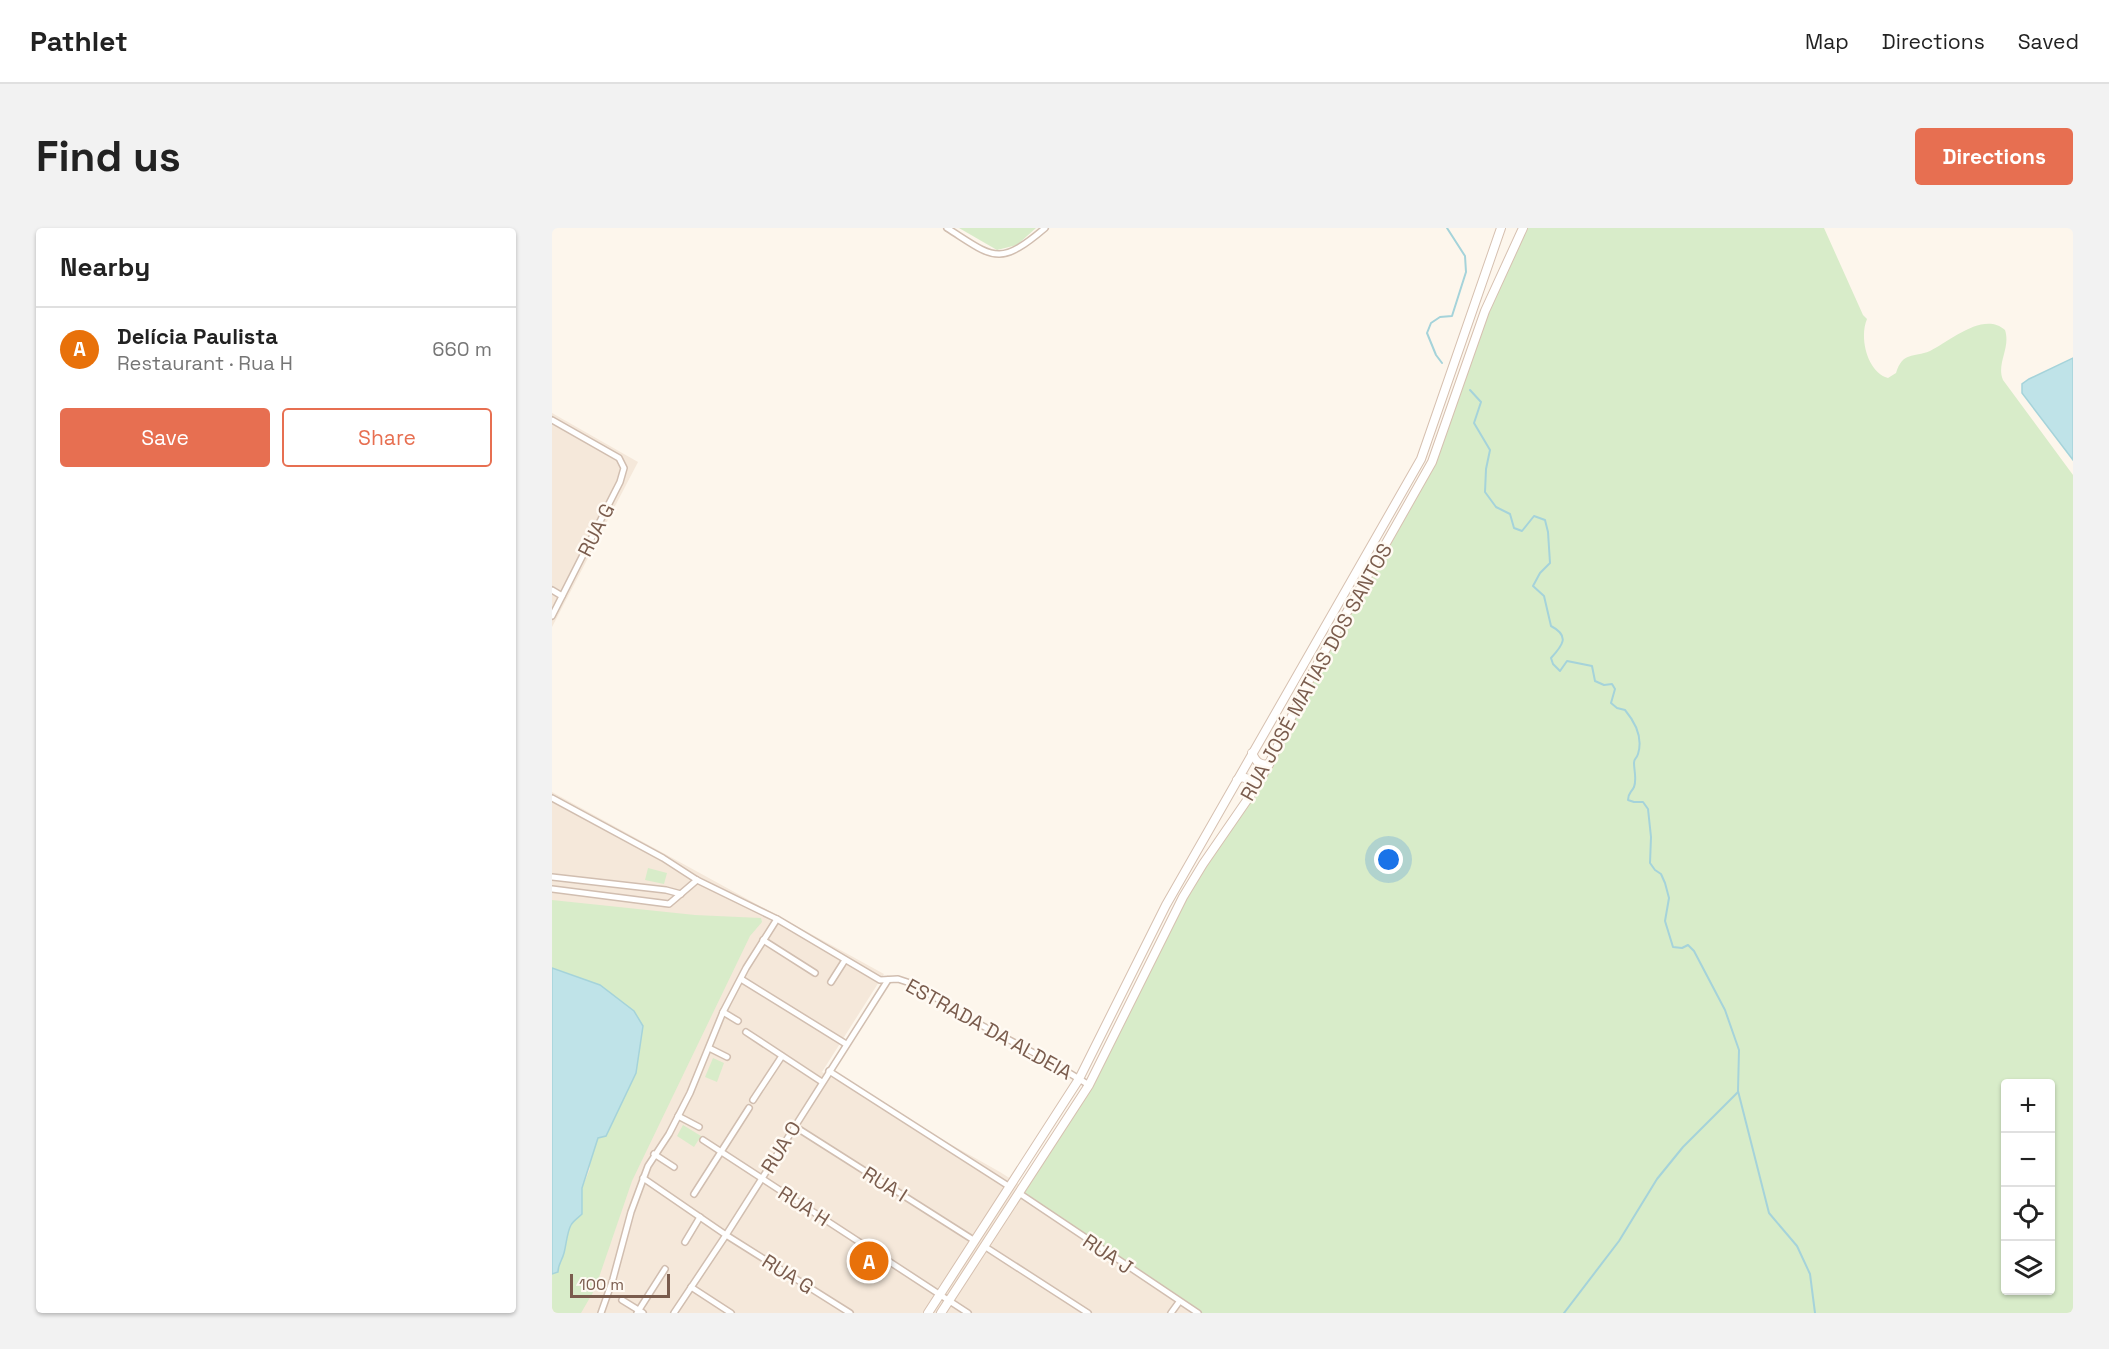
<!DOCTYPE html>
<html lang="en">
<head>
<meta charset="utf-8">
<style>
	:root { --surface:#fff; --page:#f2f2f2; --text:#222; --muted:#767676; --line:#e0e0e0; --accent:#e76f51 }
	body { margin:0; font-family:"Space Grotesk",sans-serif; background:var(--page); color:var(--text) }
	.controls { position:absolute; right:18px; bottom:18px; display:grid; overflow:hidden; border-radius:6px; box-shadow:0 2px 4px #0004 }
	.controls button { width:54px; height:54px; display:grid; place-items:center; padding:0; border:0; border-bottom:2px solid var(--line); background:var(--surface); color:var(--text); font:30px sans-serif }
	.scale { position:absolute; left:18px; bottom:15px; width:100px; box-sizing:border-box; padding-left:6px; border:3px solid #7a5c4d; border-top:0; font-size:16px; line-height:21px; white-space:nowrap; color:#7a5c4d; -webkit-text-stroke:4px #fffaf3; paint-order:stroke }
	.you { position:absolute; left:837px; top:632px; width:21px; height:21px; margin:-15px; border:4px solid #fff; border-radius:50%; background:#1a73e8; box-shadow:0 0 0 9px #1a73e833 }
	.badge { display:grid; place-items:center; width:39px; height:39px; border-radius:50%; background:var(--accent); color:#fff; font-size:20px; font-weight:700 }
	.pin { position:absolute; translate:-50% -50%; border:3px solid #fff; box-shadow:0 2px 6px #0006 }
	.list { margin:0; padding:0; list-style:none }
	h2 { display:flex; justify-content:space-between; align-items:center; height:78px; margin:0; padding:0 24px; font-size:26px }
	h2 small { font-size:20px; font-weight:400; color:var(--muted) }
	.list li { display:grid; grid-template-columns:39px 1fr auto; gap:18px; align-items:center; box-sizing:border-box; height:84px; padding:0 24px; border-top:2px solid var(--line) }
	.list b { display:block; font-size:22px; white-space:nowrap }
	.list p { margin:0; font-size:20px; white-space:nowrap; color:var(--muted) }
	.list em { font-size:20px; font-style:normal; color:var(--muted) }
	.actions { display:flex; gap:12px; padding:18px 24px }
	.actions a { flex:1; padding:14px 0; border:2px solid var(--accent); border-radius:6px; text-align:center; font-size:21px; color:var(--accent) }
	.actions .main { background:var(--accent); color:#fff }
	.icon { flex:none; width:33px; height:33px; fill:none; stroke:currentColor; stroke-width:2; stroke-linecap:round; stroke-linejoin:round }
	.map { position:relative; flex:none; width:1521px; height:1085px; overflow:hidden; border-radius:6px }
	header { display:flex; align-items:center; gap:36px; box-sizing:border-box; height:84px; padding:0 30px; background:var(--surface); border-bottom:2px solid var(--line) }
	header strong { font-size:28px }
	nav { display:flex; gap:33px; margin-inline-start:auto; font-size:21px }
	.intro { display:flex; align-items:center; justify-content:space-between; box-sizing:border-box; height:144px; padding:0 36px }
	h1 { margin:0; font-size:42px }
	.button { padding:15px 27px; border-radius:6px; background:var(--accent); color:#fff; font-size:21px; font-weight:700 }
	main { display:flex; gap:36px; padding:0 36px }
	aside { flex:1; background:var(--surface); border-radius:6px; box-shadow:0 2px 4px #0004 }
	.map>svg:first-child { display:block }
</style>
</head>
<body>
<header>
<strong>Pathlet</strong>
<nav><a>Map</a><a>Directions</a><a>Saved</a></nav>
</header>
<div class="intro"><h1>Find us</h1><a class="button">Directions</a></div>
<main>
<aside>
<h2>Nearby<small></small></h2>
<ul class="list">
<li><span class="badge" style="background:#e8710a">A</span><div><b>Delícia Paulista</b><p>Restaurant · Rua H</p></div><em>660 m</em></li>
</ul>
<div class="actions"><a class="main">Save</a><a>Share</a></div>
</aside>
<div class="map">
<svg width="1521" height="1085" viewBox="0 0 1521 1085">
	<rect width="100%" height="100%" fill="#fdf6ec"/>
	<g fill="#f5e8da">
		<path d="M0 185 86 234 0 399Z"/>
		<path d="M0 564 332 746 270 844 448 944 667 1085H0Z"/>
	</g>
	<g fill="#d8ecc9" fill-rule="evenodd">
		<path d="M407 0H484L465 17 445 22Z"/>
		<path d="M971 0H1272L1311 87 1315 91C1307 109 1315 144 1336 150L1344 145C1351 123 1361 130 1378 123 1399 112 1432 83 1453 102 1459 120 1444 135 1451 152L1521 247V1085H646L467 965 537 856 613 703 702 562 747 473 880 234 933 83ZM1454 856H1498V1062H1454Z"/>
		<path d="M96 640 115 645 112 656 93 652Z"/>
		<path d="M0 672 143 687 209 690 210 694 198 708 80 953 43 1061 29 1085H0V1046L6 1044C6 1036 10 1033 12 1025 14 1018 15 1004 19 996 21 993 27 989 30 986V960L38 941 7 742 0 740Z"/>
		<path d="M161 830 172 835 165 854 153 849Z"/>
		<path d="M131 897 149 908 142 919 125 908Z"/>
	</g>
	<g fill="#bfe3e8" stroke="#a5d3da" stroke-width="1.5">
		<path d="M1521 130V232L1470 165V156L1477 151Z"/>
		<path d="M0 740 48 757 82 783 91 798 84 845 54 908 46 910 30 960V986C27 989 21 993 19 997 15 1004 14 1018 12 1025 10 1033 6 1036 6 1044L0 1046Z"/>
	</g>
	<g fill="none" stroke-linecap="round" stroke-linejoin="round">
		<g stroke="#a5d3da" stroke-width="2">
			<path d="M890 135 884 127 875 105 879 95 888 89 900 88 914 44 913 28 895 0"/>
			<path d="M918 162 929 174 922 195 938 222 934 241 933 264 944 279 958 286 962 300 970 303 982 288 993 292 996 304 998 335 988 345 981 358 992 368 999 398C1018 408 1011 417 999 430L1001 436 1008 443 1015 433 1040 438 1043 453 1052 457 1060 456 1063 461 1059 475 1065 480 1073 482C1083 494 1091 510 1086 526 1084 532 1082 530 1082 535 1082 543 1085 551 1082 559 1079 565 1076 565 1076 572L1082 574H1091L1096 581 1099 609 1098 635 1103 642 1109 646 1113 655 1117 670 1113 693 1121 719 1130 720 1136 717 1142 723 1173 782 1187 822 1186 863 1217 985 1245 1018 1258 1046 1263 1085"/>
			<path d="M1012 1085 1067 1013 1105 951 1131 919 1186 864"/>
		</g>
		<g stroke="#d1beb0" stroke-width="8">
			<g id="minor">
				<path d="M395 0C441 29 446 40 493 0"/>
				<path d="M0 192 67 230 72 240 68 254 0 388"/>
				<path d="M0 362 10 368"/>
				<path d="M0 570 111 630 145 652 225 691"/>
				<path d="M0 649 114 662 129 666"/>
				<path d="M0 661 117 676 145 652"/>
				<path d="M211 712 263 745"/>
				<path d="M189 751 294 816"/>
				<path d="M279 754 293 732"/>
				<path d="M171 784 186 793"/>
				<path d="M194 804 270 854"/>
				<path d="M157 820 175 829"/>
				<path d="M277 843 458 959"/>
				<path d="M201 872 230 828"/>
				<path d="M126 888 147 899"/>
				<path d="M242 898 423 1013"/>
				<path d="M151 912 416 1085"/>
				<path d="M102 926 122 939"/>
				<path d="M91 950 174 1007 298 1085"/>
				<path d="M467 965 646 1085"/>
				<path d="M142 966 197 880"/>
				<path d="M133 1014 148 989"/>
				<path d="M432 1018 536 1085"/>
				<path d="M139 1059 179 1085"/>
				<path d="M70 1072 91 1085"/>
				<path d="M49 1085 61 1051 79 984 96 938 117 906 138 865 171 784 194 740 225 691 328 752 346 751 361 756 429 797 499 834 537 857"/>
				<path d="M85 1085 113 1041"/>
				<path d="M122 1085 174 1007 336 752"/>
				<path d="M619 1085 627 1074"/>
			</g>
		</g>
		<g stroke="#d6c0b0" stroke-width="10">
			<g id="secondary">
				<path d="M700 525C704 534 708 538 717 536"/>
				<path d="M685 552 689 549 701 552 702 561"/>
				<path d="M376 1085 527 851 614 677 869 231 949 0"/>
				<path d="M389 1085 537 857 631 669 651 636 702 562 717 536 761 444 880 234 933 83 971 0"/>
			</g>
		</g>
		<use href="#minor" stroke="#fff" stroke-width="5"/>
		<use href="#secondary" stroke="#fff" stroke-width="8"/>
	</g>
	<g text-anchor="middle" stroke-width="5" stroke-linejoin="round" paint-order="stroke">
		<g font-size="20" fill="#7a5c4d" stroke="#fffaf3">
			<text transform="translate(44 302) rotate(-63)" y="7">RUA G</text>
			<text transform="translate(764 444) rotate(-61)" y="7">RUA JOSÉ MATIAS DOS SANTOS</text>
			<text transform="translate(437 801) rotate(29)" y="7">ESTRADA DA ALDEIA</text>
			<text transform="translate(229 919) rotate(-58)" y="7">RUA O</text>
			<text transform="translate(333 956) rotate(32)" y="7">RUA I</text>
			<text transform="translate(252 978) rotate(33)" y="7">RUA H</text>
			<text transform="translate(556 1026) rotate(34)" y="7">RUA J</text>
			<text transform="translate(236 1046) rotate(32)" y="7">RUA G</text>
		</g>
	</g>
</svg>
<div class="controls">
<button>+</button>
<button>−</button>
<button><svg class="icon" aria-label="locate" viewBox="0 0 24 24"><circle cx="12" cy="12" r="6"/><path d="M12 2v4M12 18v4M2 12h4M18 12h4"/></svg></button>
<button><svg class="icon" aria-label="layers" viewBox="0 0 24 24"><path d="M12 4l9 5-9 5-9-5zM3 14l9 5 9-5"/></svg></button>
</div>
<div class="scale">100 m</div>
<div class="you"></div>
<div class="pin badge" style="left:317px;top:1033px;background:#e8710a">A</div>
</div>
</main>
</body>
</html>
